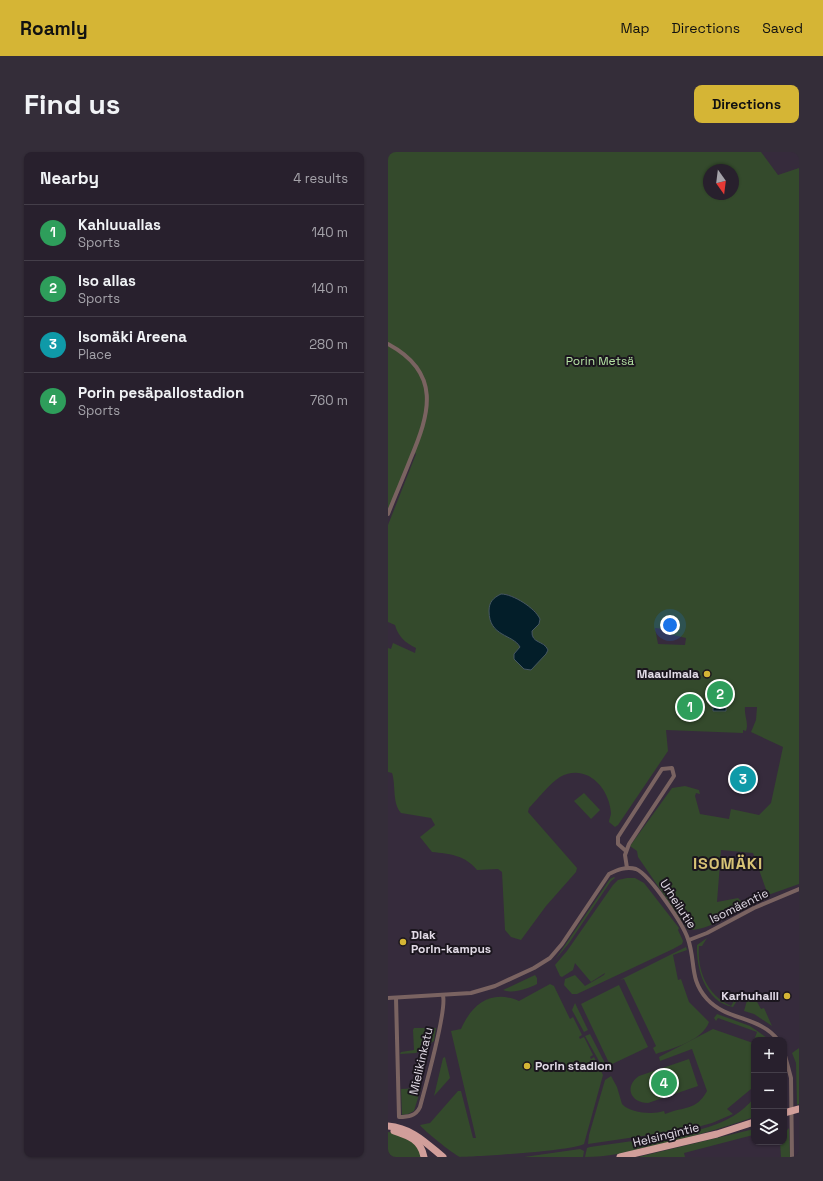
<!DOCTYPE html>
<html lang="en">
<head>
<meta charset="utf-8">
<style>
	:root { --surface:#28202d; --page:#342d39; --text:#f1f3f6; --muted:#a5a3aa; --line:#443e49; --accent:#d5b535 }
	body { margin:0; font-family:"Space Grotesk",sans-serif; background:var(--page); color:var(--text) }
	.controls { position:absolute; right:12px; bottom:12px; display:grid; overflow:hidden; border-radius:8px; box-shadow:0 1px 3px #0004 }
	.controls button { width:36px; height:36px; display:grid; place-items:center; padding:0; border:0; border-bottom:1px solid var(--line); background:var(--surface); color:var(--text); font:20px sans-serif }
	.compass { position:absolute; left:315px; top:12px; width:36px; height:36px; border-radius:50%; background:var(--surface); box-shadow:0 1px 3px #0004; rotate:166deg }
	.you { position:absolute; left:282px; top:473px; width:14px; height:14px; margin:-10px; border:3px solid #fff; border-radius:50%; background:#1a73e8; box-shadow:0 0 0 6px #1a73e833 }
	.badge { display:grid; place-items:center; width:26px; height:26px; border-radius:50%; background:var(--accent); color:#fff; font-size:13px; font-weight:700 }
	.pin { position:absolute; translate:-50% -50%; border:2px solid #fff; box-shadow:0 1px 4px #0006 }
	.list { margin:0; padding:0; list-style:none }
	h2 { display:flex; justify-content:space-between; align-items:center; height:52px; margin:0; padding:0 16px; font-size:17px }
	h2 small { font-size:13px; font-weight:400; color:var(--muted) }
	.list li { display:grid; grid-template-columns:26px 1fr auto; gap:12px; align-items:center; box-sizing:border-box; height:56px; padding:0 16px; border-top:1px solid var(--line) }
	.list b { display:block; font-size:15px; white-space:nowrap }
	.list p { margin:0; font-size:13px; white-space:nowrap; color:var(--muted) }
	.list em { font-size:13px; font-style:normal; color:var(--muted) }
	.icon { flex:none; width:22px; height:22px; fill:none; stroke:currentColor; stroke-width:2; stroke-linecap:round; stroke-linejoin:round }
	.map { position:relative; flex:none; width:411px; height:1005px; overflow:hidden; border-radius:8px }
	header { display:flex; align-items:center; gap:24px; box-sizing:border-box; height:56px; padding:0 20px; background:var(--accent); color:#111 }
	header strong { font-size:19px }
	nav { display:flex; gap:22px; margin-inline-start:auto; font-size:14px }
	.intro { display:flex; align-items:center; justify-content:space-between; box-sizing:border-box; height:96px; padding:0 24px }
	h1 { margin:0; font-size:28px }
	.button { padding:10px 18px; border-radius:8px; background:var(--accent); color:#111; font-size:14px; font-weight:700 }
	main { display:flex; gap:24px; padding:0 24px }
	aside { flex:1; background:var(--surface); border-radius:8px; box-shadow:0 1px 3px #0004 }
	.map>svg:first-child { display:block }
</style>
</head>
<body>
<header>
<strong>Roamly</strong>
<nav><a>Map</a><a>Directions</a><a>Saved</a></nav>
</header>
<div class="intro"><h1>Find us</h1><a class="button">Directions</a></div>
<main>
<aside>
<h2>Nearby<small>4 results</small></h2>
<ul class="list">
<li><span class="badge" style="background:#2e9e5b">1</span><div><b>Kahluuallas</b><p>Sports</p></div><em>140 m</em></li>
<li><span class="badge" style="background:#2e9e5b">2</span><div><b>Iso allas</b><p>Sports</p></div><em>140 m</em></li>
<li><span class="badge" style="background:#0f9aa8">3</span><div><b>Isomäki Areena</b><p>Place</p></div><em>280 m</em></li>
<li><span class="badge" style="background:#2e9e5b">4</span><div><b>Porin pesäpallostadion</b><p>Sports</p></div><em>760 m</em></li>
</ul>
</aside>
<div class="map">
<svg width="411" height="1005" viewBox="0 0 411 1005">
	<rect width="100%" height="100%" fill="#362b3c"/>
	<g fill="#344a2c" fill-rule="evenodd">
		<path d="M0 0H373L390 23 411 16V732L380 743 365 701 333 698 329 750 350 746 358 754C340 763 320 779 300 778L250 705 249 699 242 694 284 636 297 634 311 638 312 642 308 641 307 644 312 662 341 667 343 657 371 663 383 651 395 595 363 580 368 568 369 555H357C356 564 361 571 358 579L355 578V581L278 578 280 599 230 673 227 675 221 670C221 667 223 664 223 661 221 635 198 611 172 625 161 632 150 647 141 656L140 660 189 716 188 720 158 754 133 788 123 785 117 778 114 720 110 717 89 718C77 703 62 702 44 700L32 685 47 673 43 666 13 661C4 651 8 633 4 621L0 620V496L3 497 5 491 27 501 28 496C17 491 10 484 7 473L0 470V373L28 302 26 300 0 363ZM321 18H345V42H321ZM118 442 128 446 147 459 152 470 144 479C144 487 148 491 156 492L140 518 136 517 126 507V502L132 495 126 488ZM267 476 277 477 281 482 298 486 297 493 270 492Z"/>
		<path d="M196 641 212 658 203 667 186 649Z"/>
		<path d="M226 725 227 726 223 729 181 791 167 808 222 727Z"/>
		<path d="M239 726H247L256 731 291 776 290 778 295 789 294 792 285 797 189 842H184L176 833 177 827 187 823 197 834 216 823 217 821 203 830 187 811 185 818 174 825 172 824 167 813 179 799 225 733 230 728Z"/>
		<path d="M319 786 314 794H311C309 819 319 843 343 854L347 847H350L345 855C317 850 308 816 309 793Z"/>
		<path d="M298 795 299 798 285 803 290 828 293 827 301 850 321 870C314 889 285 896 268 902L265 896 268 894 236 827 232 828Z"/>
		<path d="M147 823 149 826V832C139 837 125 842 115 838Z"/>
		<path d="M162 832 166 834 182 867 185 865 194 883 191 885 192 887 196 885 205 903 202 905 203 907 206 905 215 923 196 992C184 999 85 1005 72 1005 65 1002 35 978 32 973L42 971 70 939H73L85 986H88L63 879 73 877C84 852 103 837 131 849Z"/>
		<path d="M231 833 260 895 222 913 193 852Z"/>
		<path d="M367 839 371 846 368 848 373 857 376 856 384 874 366 862 356 859 360 845Z"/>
		<path d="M187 851 200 878 196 880 184 858Z"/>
		<path d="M329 862 362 874 382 888H366V937H363L339 957 345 962 324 971 302 977 200 992 201 983 217 928 223 924 229 935 234 952C242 961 265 963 276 959L277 962C297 954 308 959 319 939L304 897 272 909 271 905 325 877 365 891 369 880 330 866 328 869 326 866Z"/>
		<path d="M26 876H48L46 889 28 901 12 902 13 900 26 898 25 878Z"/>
		<path d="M202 882 220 917V919L216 918 197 884Z"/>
		<path d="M411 896V952L409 953 408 911 404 901Z"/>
		<path d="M57 905 62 926 46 944 55 906Z"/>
		<path d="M301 907 310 934 260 951C242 951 236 934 251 924Z"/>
		<path d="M33 936 26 959 20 962 14 963 13 937Z"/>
		<path d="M366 946V965C331 977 297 987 261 995 240 1000 219 1005 197 1005L199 996 202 995C223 992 245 989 266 986 302 980 342 976 366 946Z"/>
		<path d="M401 976 402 1005H393L392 990H396V982Z"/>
		<path d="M366 977V985L365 983 296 1001 297 1005H250Z"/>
		<path d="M0 980C18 983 27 989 35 1005H0Z"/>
		<path d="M192 997 196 999 195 1005H136Z"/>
	</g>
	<g fill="#031e29" stroke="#465762">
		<path d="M113 442C125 442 147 456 152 467L151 472 144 479C143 492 156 488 160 498L158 502 143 518 136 517 126 507V502L132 495C125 482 101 485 101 459 101 450 105 446 113 442Z"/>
		<path d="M326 529H338V559H325Z"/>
	</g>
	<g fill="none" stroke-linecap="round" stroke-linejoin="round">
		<g stroke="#7a6361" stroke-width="4">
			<path d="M0 192C54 221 42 261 22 308 15 326 7 344 0 362"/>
			<path d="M238 699 230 692V685L274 617 284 616 286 624 241 692 237 703 239 716"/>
			<path d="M301 788 319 781 366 756 411 737"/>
			<path d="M0 846 83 841 107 834 146 816 162 806 174 792 221 722C229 718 238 714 248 717 262 723 295 772 300 787 308 810 301 827 319 847 339 869 372 864 390 888"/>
			<path d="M8 846 11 965C20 965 28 964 32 955 37 936 59 859 55 844"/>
			<path d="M396 900 403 926 404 1005"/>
		</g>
		<g stroke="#d19e9a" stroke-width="7">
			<path d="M0 974C24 976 38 991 55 1005"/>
			<path d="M6 979C21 984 33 988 36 1005"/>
			<path d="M232 1005 329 982 366 970"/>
		</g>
		<path stroke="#d19e9a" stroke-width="7" d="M396 961 411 957"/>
	</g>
	<g fill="#d5b535" stroke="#1b161e" stroke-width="1.5">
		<circle cx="319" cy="522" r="4"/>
		<circle cx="15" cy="790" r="4"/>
		<circle cx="399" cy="844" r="4"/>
		<circle cx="139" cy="914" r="4"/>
	</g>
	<g text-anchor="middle" stroke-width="4" stroke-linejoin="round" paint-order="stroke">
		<g font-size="12" fill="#b4e2a3" stroke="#1b161e">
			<text x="212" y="213">Porin Metsä</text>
		</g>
		<g font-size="12" font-weight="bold" fill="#e2dbe6" stroke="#1b161e" text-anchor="end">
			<text x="311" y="526">Maauimala</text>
			<text x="23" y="787" text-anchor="start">Diak<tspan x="23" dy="14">Porin-kampus</tspan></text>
			<text x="391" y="848">Karhuhalli</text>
			<text x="147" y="918" text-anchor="start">Porin stadion</text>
		</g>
		<g font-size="12" fill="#e2dbe6" stroke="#1b161e">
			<text transform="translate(290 752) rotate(57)" y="4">Urheilutie</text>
			<text transform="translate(351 754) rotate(-26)" y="4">Isomäentie</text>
			<text transform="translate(33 909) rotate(-77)" y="4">Mielikinkatu</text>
			<text transform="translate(278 983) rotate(-14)" y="4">Helsingintie</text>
		</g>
		<g font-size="16" font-weight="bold" letter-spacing="1" fill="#d7c275" stroke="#1b161e">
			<text x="340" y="717">ISOMÄKI</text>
		</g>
	</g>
</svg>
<div class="controls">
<button>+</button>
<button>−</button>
<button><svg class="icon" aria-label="layers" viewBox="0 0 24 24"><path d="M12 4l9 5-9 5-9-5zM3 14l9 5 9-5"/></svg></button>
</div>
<svg class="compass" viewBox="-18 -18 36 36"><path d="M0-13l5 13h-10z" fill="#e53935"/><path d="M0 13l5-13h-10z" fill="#a5a3aa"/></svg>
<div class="you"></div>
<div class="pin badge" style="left:302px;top:555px;background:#2e9e5b">1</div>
<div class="pin badge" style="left:332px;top:542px;background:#2e9e5b">2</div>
<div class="pin badge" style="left:355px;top:627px;background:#0f9aa8">3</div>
<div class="pin badge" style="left:276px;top:931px;background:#2e9e5b">4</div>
</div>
</main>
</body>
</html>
